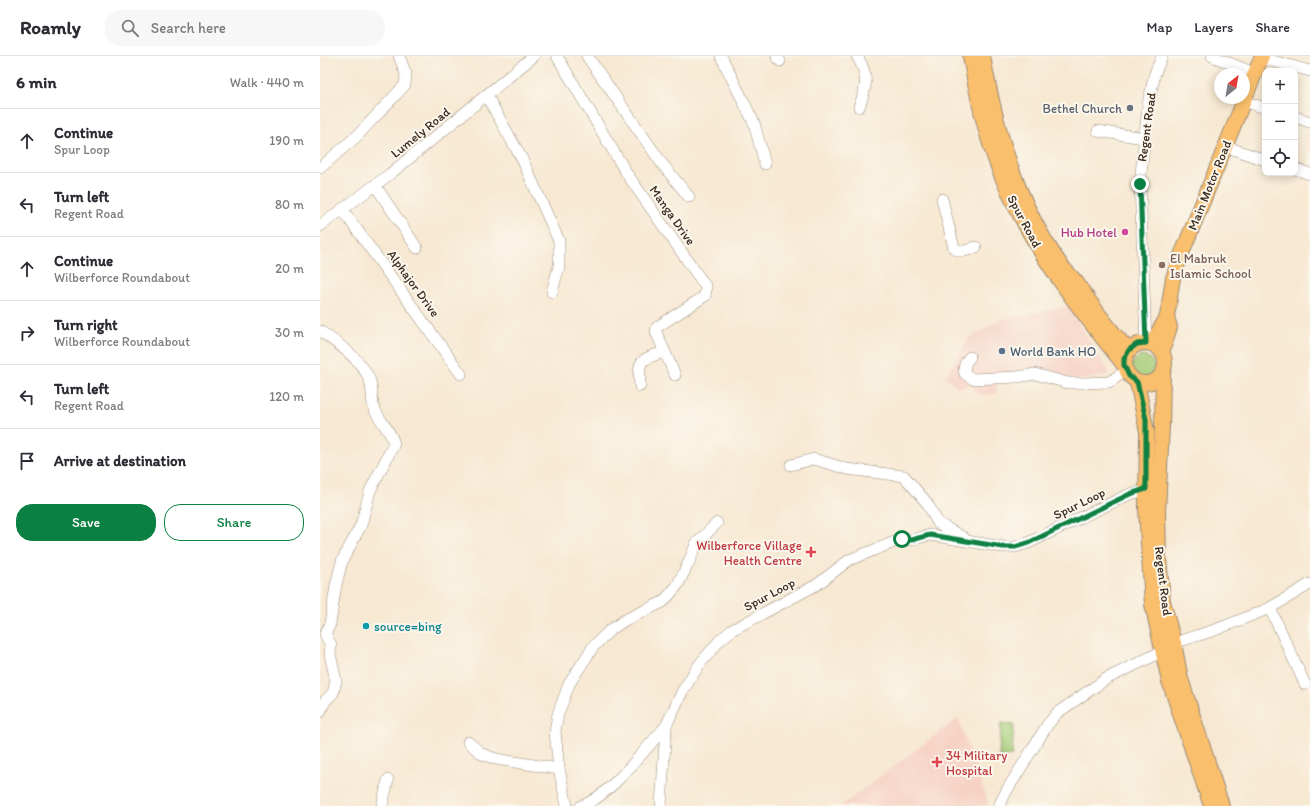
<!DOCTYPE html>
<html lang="en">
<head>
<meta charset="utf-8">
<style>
	:root { --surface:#fff; --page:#f7f7f7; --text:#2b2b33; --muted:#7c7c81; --line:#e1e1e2; --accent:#0b8043 }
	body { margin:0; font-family:Itim,sans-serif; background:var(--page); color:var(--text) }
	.controls { position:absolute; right:12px; top:12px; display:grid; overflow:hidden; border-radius:8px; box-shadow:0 2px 10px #0003 }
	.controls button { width:36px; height:36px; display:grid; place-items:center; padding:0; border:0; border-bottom:1px solid var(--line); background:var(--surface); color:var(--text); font:20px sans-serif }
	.compass { position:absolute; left:894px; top:12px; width:36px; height:36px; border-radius:50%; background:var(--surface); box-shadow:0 2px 10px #0003; rotate:31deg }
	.stop { position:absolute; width:12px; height:12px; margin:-9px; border:3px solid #0b8043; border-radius:50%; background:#fff }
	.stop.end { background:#0b8043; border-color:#fff; box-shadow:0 1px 4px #0008 }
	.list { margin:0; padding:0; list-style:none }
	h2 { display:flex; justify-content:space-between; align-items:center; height:52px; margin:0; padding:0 16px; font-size:17px }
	h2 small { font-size:13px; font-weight:400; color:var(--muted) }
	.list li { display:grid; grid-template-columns:26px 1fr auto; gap:12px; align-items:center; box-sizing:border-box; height:64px; padding:0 16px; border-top:1px solid var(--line) }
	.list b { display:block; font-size:15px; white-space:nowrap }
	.list p { margin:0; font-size:13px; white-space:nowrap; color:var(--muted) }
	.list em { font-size:13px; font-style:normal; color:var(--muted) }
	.actions { display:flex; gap:8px; padding:12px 16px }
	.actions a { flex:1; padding:9px 0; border:1px solid var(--accent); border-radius:16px; text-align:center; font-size:14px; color:var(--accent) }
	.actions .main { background:var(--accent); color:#fff }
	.icon { flex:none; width:22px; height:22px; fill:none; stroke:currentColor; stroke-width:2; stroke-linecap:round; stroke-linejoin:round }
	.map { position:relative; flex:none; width:990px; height:750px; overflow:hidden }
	header { display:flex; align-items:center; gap:24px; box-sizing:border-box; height:56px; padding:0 20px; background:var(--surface); border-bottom:1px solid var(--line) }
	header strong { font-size:19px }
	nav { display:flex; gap:22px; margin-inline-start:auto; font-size:14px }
	.search { width:280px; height:36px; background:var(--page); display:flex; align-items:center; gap:10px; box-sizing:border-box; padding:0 14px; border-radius:16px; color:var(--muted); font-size:15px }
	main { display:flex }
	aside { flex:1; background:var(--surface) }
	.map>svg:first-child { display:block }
</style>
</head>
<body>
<header>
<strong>Roamly</strong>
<div class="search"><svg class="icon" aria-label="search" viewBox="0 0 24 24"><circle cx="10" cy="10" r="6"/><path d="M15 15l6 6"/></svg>Search here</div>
<nav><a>Map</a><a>Layers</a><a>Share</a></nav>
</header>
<main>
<aside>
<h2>6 min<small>Walk · 440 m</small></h2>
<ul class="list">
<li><svg class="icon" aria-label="ahead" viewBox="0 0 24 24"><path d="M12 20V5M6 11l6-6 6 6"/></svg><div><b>Continue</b><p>Spur Loop</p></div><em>190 m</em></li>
<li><svg class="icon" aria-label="left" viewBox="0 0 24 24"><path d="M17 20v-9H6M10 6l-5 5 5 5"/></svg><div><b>Turn left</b><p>Regent Road</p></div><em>80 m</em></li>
<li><svg class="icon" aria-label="ahead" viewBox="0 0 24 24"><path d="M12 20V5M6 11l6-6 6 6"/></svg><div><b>Continue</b><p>Wilberforce Roundabout</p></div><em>20 m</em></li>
<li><svg class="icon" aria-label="right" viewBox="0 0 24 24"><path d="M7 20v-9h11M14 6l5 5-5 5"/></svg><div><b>Turn right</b><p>Wilberforce Roundabout</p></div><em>30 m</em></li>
<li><svg class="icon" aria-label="left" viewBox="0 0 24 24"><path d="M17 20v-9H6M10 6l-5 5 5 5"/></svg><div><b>Turn left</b><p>Regent Road</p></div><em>120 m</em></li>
<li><svg class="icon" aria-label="arrive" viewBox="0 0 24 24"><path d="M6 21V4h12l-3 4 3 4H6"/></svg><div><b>Arrive at destination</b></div></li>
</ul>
<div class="actions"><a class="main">Save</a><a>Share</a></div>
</aside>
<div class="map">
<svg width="990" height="750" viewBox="0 0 990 750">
	<rect width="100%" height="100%" fill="#fbf7ec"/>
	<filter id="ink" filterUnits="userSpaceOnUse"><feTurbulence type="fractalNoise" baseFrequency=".025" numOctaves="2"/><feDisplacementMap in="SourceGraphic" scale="8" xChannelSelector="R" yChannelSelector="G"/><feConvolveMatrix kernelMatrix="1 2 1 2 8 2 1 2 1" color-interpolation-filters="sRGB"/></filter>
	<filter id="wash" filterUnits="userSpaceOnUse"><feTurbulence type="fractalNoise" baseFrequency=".012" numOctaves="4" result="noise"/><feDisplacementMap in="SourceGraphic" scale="16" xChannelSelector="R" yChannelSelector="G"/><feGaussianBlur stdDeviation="0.9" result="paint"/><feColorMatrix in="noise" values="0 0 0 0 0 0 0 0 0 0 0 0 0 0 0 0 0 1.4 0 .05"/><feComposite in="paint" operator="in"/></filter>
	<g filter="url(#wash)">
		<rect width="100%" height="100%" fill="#f7e8d2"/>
		<g fill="#f6d2c4">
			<path d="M748 250 790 318 762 324 741 323 716 314 677 325 676 338 658 339 652 329 638 332 626 320 649 282 680 264Z"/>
			<path d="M638 662 669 750H521Z"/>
		</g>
		<g fill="#a3cb75" stroke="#6f7a4a">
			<circle cx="823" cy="311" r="11"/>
			<path d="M681 667 694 669 692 700H679Z"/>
		</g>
	</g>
	<g filter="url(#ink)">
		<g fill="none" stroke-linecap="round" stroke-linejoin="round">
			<g stroke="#998978" stroke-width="12">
				<g id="minor">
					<path d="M237 0 307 118 386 231 385 240 337 271 336 276 355 319"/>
					<path d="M267 0 343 109 369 141"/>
					<path d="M401 0 434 67 445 108"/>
					<path d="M457 0 460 5"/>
					<path d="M537 0C549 20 547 30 539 51"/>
					<path d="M892 0 934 17"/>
					<path d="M941 2 990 15"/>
					<path d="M167 40 203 105 239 185V210L232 236"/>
					<path d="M923 45 945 52"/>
					<path d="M975 61 990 66"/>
					<path d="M778 75 824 82"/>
					<path d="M904 90 945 104"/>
					<path d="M0 112 37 80 85 29 86 18 79 0"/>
					<path d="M975 113 990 118"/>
					<path d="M55 129 97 192"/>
					<path d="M622 143 634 192C641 198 647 194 656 191"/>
					<path d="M22 153 141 318"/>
					<path d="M0 170 70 118 214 0"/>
					<path d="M0 275C18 288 42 303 50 325 53 334 51 344 54 352 59 365 71 374 74 388L50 435 41 469 22 505 16 529 10 568 5 578 11 589 10 598 16 625 13 637 5 645 0 656"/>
					<path d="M826 287 820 128 828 49 835 17 842 0"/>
					<path d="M650 301C645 306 643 311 645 318L653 323 697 321 715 318 748 327H762L789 326 806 315"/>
					<path d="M320 330C318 304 319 304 344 296"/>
					<path d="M471 409 494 403 527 413 584 420 607 447 618 467 644 482"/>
					<path d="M950 552 985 628"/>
					<path d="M854 587 895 574 950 552 990 528"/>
					<path d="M148 686 162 698 176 703 239 713"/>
					<path d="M62 750 68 724"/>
					<path d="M247 750 239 713 235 676 238 658 249 628 273 591 289 575 305 564 343 546 357 530 370 504 376 488 397 467"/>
					<path d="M261 750C288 742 326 692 346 670"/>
					<path d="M341 750 346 670 362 636 379 609 400 584 412 574 498 528 529 504 582 483 591 484 610 479 683 491H695L708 487 810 438 833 433"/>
					<path d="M679 750 687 734 728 668 737 657 786 623 841 596"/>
				</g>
			</g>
			<g stroke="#998978" stroke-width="16">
				<g id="major">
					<path d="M650 0C656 35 663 70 675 103 703 181 753 246 804 309"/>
					<path d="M663 0C676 74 697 147 741 209 746 215 752 221 757 227 773 251 789 274 809 294"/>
					<circle cx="825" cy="307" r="20"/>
					<path d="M831 288 847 261 853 222 858 207 942 0"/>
					<path d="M842 297 850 271 847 261"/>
					<path d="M843 317 842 370 838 455 839 502 843 545 854 587 861 623 902 750"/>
					<path d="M817 326 827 376 826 454 832 548 849 625 891 750"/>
				</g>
			</g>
			<use href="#minor" stroke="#fff" stroke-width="11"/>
			<use href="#major" stroke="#f9bf6d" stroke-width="14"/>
		</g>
	</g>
	<g fill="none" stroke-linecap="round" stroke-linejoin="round" filter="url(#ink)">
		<path stroke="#0b8043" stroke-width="5" d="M582 483 591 484 610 479 683 491H695L708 487 810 438 826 433V363L817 326 809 320 804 309V303L809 294 817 288 826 287 820 128"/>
	</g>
	<circle fill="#6b7280" stroke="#fbf7ec" stroke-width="1.5" cx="810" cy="52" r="4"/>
	<circle fill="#d1479c" stroke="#fbf7ec" stroke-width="1.5" cx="805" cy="176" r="4"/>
	<circle fill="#8d6e63" stroke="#fbf7ec" stroke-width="1.5" cx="842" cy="209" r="4"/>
	<circle fill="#5c6f8a" stroke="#fbf7ec" stroke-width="1.5" cx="682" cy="295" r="4"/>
	<g fill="#e0444e" stroke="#fbf7ec" stroke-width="1.5">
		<path d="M489 490h4v4h4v4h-4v4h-4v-4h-4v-4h4z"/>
		<path d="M615 700h4v4h4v4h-4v4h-4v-4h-4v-4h4z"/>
	</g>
	<circle fill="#0f9aa8" stroke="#fbf7ec" stroke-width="1.5" cx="46" cy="570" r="4"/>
	<g text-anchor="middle" stroke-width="4" stroke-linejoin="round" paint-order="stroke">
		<g font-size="13" fill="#5b616d" stroke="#fbf7ec" text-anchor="end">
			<text x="802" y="57">Bethel Church</text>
		</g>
		<g font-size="13" fill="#3b2a1e" stroke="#fbf7ec">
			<text transform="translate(826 71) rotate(-82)" y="5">Regent Road</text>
			<text transform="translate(100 76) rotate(-39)" y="5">Lumely Road</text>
			<text transform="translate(889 129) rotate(-68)" y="5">Main Motor Road</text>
			<text transform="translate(353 159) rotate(55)" y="5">Manga Drive</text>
			<text transform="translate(705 165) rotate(62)" y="5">Spur Road</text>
			<text transform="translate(94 227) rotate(54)" y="5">Alphajor Drive</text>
			<text transform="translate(759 447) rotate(-26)" y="5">Spur Loop</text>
			<text transform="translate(844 525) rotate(83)" y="5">Regent Road</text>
			<text transform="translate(449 538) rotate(-28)" y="5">Spur Loop</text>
		</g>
		<g font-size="13" fill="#b23c85" stroke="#fbf7ec" text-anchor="end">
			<text x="797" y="181">Hub Hotel</text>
		</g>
		<g font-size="13" fill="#785e54" stroke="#fbf7ec" text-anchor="start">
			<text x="850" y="207">El Mabruk<tspan x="850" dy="15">Islamic School</tspan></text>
		</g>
		<g font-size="13" fill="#4e5e75" stroke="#fbf7ec" text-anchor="start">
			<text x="690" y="300">World Bank HO</text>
		</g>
		<g font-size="13" fill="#be3a42" stroke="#fbf7ec" text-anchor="end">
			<text x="482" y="494">Wilberforce Village<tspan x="482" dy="15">Health Centre</tspan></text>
			<text x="626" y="704" text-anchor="start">34 Military<tspan x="626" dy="15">Hospital</tspan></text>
		</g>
		<g font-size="13" fill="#0d838f" stroke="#fbf7ec" text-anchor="start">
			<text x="54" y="575">source=bing</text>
		</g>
	</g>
</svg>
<div class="controls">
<button>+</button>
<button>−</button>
<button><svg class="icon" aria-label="locate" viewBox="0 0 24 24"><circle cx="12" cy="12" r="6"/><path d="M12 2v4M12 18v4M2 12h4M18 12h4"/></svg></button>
</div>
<svg class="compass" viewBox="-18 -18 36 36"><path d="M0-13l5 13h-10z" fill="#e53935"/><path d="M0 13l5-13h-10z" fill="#7c7c81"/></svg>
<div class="stop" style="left:582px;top:483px"></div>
<div class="stop end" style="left:820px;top:128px"></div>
</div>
</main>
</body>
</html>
